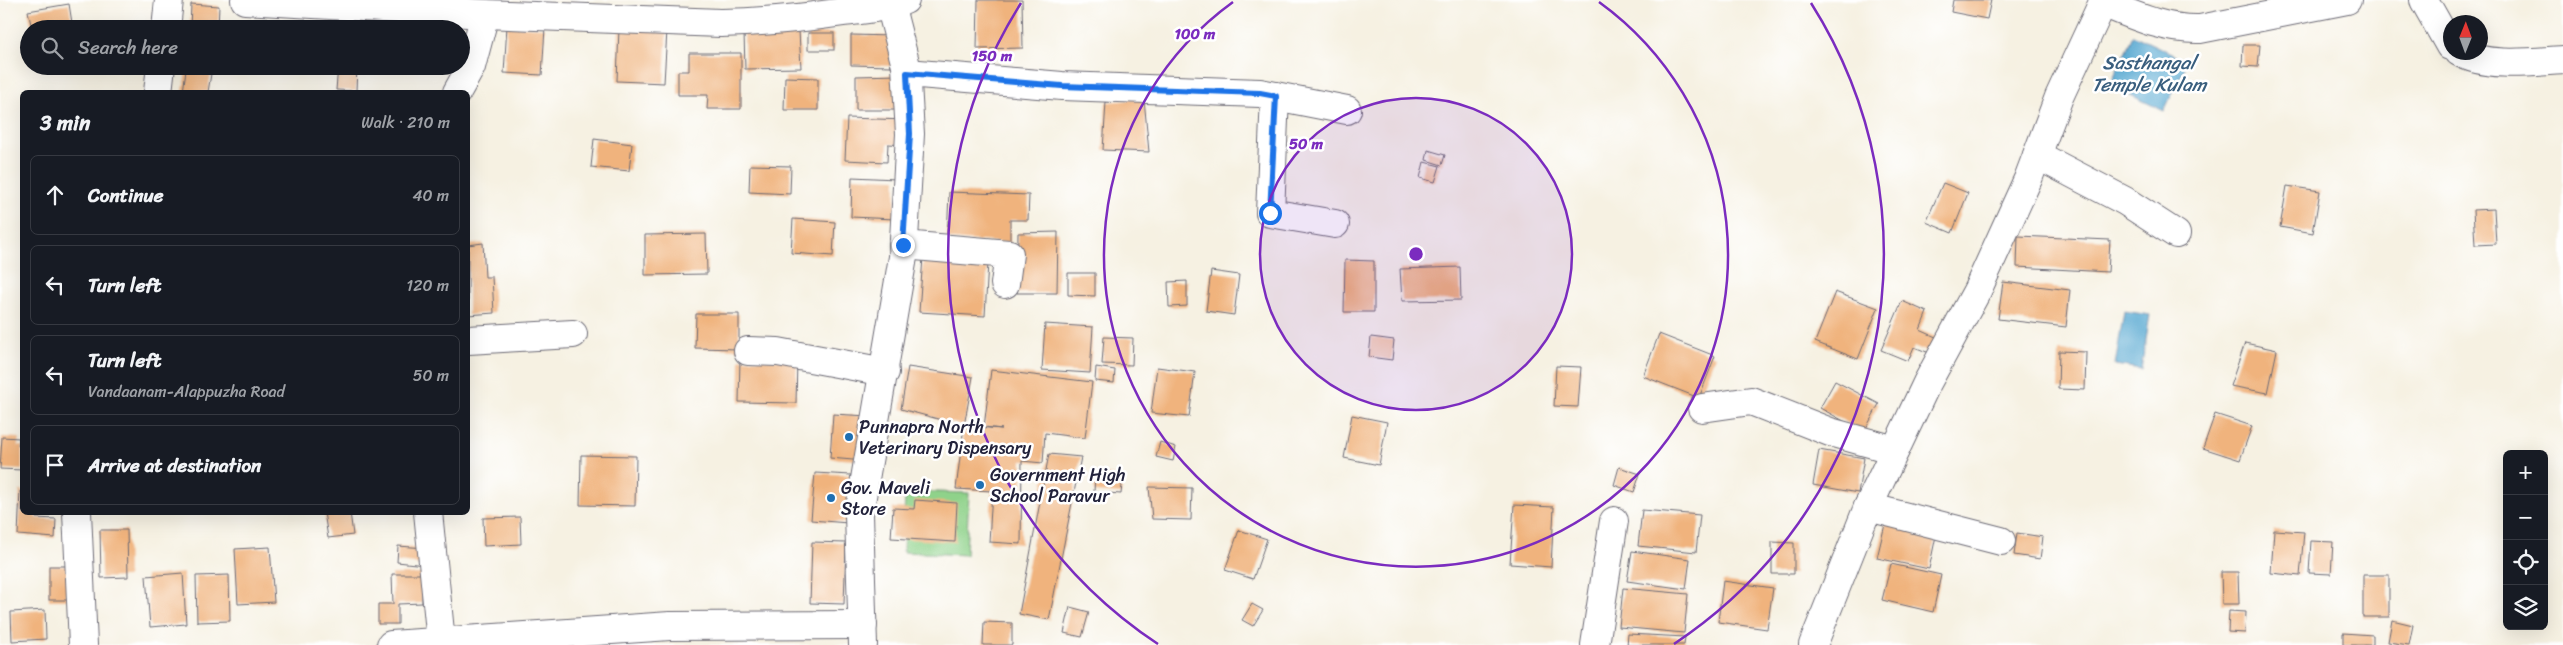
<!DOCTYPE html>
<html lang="en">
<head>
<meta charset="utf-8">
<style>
	:root { --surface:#171b24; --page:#20242c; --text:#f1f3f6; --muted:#9ea1a6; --line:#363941 }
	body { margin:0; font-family:Sriracha,sans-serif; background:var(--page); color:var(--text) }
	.controls { position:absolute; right:15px; bottom:15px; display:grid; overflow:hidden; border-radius:8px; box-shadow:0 5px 20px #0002 }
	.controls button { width:45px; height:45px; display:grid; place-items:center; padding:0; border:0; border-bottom:1px solid var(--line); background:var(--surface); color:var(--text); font:25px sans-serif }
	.compass { position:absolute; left:2443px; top:15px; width:45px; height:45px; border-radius:50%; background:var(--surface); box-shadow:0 5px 20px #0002; rotate:1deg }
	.stop { position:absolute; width:15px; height:15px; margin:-11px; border:4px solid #1a73e8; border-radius:50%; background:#fff }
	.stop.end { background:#1a73e8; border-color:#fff; box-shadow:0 1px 5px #0008 }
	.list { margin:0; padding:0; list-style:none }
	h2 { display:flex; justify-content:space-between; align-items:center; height:65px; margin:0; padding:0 20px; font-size:21px }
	h2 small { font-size:16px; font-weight:400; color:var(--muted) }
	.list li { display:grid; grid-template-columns:32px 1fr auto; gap:15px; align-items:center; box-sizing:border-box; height:80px; margin:0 10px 10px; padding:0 10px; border:1px solid var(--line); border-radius:8px }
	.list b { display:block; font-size:19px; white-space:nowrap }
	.list p { margin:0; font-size:16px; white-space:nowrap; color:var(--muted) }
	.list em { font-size:16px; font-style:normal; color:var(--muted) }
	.icon { flex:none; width:28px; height:28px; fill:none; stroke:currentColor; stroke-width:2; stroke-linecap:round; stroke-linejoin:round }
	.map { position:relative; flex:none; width:2563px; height:645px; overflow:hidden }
	.search { position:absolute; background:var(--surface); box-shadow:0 5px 20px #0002; left:20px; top:20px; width:450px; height:55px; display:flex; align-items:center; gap:12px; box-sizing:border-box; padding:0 18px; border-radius:28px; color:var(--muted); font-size:19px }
	.panel { position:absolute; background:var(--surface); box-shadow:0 5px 20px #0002; left:20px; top:90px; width:450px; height:425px; border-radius:8px }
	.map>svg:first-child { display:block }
</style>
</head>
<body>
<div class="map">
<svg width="2563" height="645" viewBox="0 0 2563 645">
	<rect width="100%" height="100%" fill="#fff"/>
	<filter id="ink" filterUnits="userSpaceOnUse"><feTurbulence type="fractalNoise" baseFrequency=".02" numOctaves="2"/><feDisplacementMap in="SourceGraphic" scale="10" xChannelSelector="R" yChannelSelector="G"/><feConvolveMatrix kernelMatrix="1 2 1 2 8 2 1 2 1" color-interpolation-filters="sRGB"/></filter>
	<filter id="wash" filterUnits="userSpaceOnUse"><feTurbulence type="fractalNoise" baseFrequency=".0096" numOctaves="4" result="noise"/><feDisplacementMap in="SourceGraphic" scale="20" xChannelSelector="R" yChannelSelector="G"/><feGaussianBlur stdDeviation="1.12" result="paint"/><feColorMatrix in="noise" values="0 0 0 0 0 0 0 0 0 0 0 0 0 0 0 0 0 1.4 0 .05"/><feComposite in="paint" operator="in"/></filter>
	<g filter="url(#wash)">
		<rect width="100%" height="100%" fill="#f6f1e2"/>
		<path fill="#8fd28a" stroke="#587a62" d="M905 491 969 493 966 555 903 552Z"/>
		<g fill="#55a7d0" stroke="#3c6486">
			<path d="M2133 35 2188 61 2164 111 2110 85Z"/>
			<path d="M2124 311 2150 315 2141 369 2115 365Z"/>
		</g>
		<g id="blocks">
			<g fill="#f0b37d">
				<path d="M978 0H1022L1023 48 977 49Z"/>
				<path d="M1953 0H1991L1987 19 1951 12Z"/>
				<path d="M69 4 73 29H32L28 11Z"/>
				<path d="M191 4 219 6 218 29H190Z"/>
				<path d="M394 15 406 16 405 29H393Z"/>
				<path d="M507 26 545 28 542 75 504 73Z"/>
				<path d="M619 28 667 30 664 83 617 81Z"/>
				<path d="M799 31 801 68 745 69 744 33Z"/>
				<rect x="808" y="33" width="26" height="17"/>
				<path d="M851 35 892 36 891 66 851 65Z"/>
				<path d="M2243 45H2260L2258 67 2242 66Z"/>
				<path d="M689 53H741V109H707L708 95H678V71H689Z"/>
				<path d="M338 66H357L356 91 336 90Z"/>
				<path d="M186 70 211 74 208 92H183Z"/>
				<path d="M899 75 900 110H856V76Z"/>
				<path d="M785 77 818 78V110H784Z"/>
				<path d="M1144 99 1149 152 1103 150 1106 102Z"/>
				<path d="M847 118 906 120V145L888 144 887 162 845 160Z"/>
				<path d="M594 139 632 144 629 171 591 167Z"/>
				<path d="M1428 150 1445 155 1442 165 1426 160Z"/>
				<path d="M1424 162 1440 166 1435 182 1420 178Z"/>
				<path d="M750 165 791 166 790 194 749 192Z"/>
				<path d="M852 177 896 179 895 219 851 217Z"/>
				<path d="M1943 183 1968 193 1952 233 1926 222Z"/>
				<path d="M2287 186 2320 191 2313 233 2280 227Z"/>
				<path d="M949 192 1029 195 1028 220H1010V243L947 239Z"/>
				<path d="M2494 209 2496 244 2475 245 2473 210Z"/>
				<path d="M793 219 835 222 833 256 791 253Z"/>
				<path d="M1058 232 1057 293H1017L1018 233Z"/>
				<path d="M706 234 707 274 645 275V235Z"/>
				<path d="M2018 236 2110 240 2108 272 2017 267Z"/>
				<path d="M483 243 485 277H492L494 313 468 315V245Z"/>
				<path d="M923 257 988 262 985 316 919 312Z"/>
				<path d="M1345 260 1374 261V312H1344Z"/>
				<path d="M1460 267 1461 300 1402 301 1400 269Z"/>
				<path d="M1211 271 1239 275 1234 315 1206 311Z"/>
				<path d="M1068 273H1095V296L1068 295Z"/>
				<path d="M1187 281V306L1169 307 1168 282Z"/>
				<path d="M2003 282 2070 290 2066 327 1998 319Z"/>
				<path d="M1835 292 1878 308 1858 359 1815 342Z"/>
				<path d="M1902 301 1927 312 1920 330 1938 338 1932 354 1914 347 1908 361 1881 350Z"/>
				<path d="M696 314H739V349L695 348Z"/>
				<path d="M1045 324 1093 327 1090 373 1042 370Z"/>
				<path d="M1659 334 1715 356 1699 398 1643 376Z"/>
				<path d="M1104 337 1133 338 1132 365 1102 364Z"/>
				<path d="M1371 337 1394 340 1392 360 1369 357Z"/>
				<path d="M2245 343 2277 350 2268 393 2230 386Z"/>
				<path d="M2059 351 2086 352 2085 390 2058 389Z"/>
				<path d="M740 359 797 360 796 403 739 402Z"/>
				<path d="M1556 366 1581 367 1578 407 1554 406Z"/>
				<path d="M908 367 973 377 964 426 901 409Z"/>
				<path d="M1096 367 1115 370 1114 383 1095 381Z"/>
				<path d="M1157 367 1195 372 1189 417 1151 413Z"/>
				<path d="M991 370 1092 382 1085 438 1045 433 1043 463 1022 461 1021 544 989 542 992 491 956 489 964 426 1002 429 984 427Z"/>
				<path d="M1835 381 1879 404 1864 432 1820 408Z"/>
				<path d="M833 414 868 416 864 461 830 458Z"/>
				<path d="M2215 414 2252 426 2240 460 2203 448Z"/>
				<path d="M1352 415 1387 422 1379 465 1344 458Z"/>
				<path d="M2 437 19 438 18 446H22V470L0 469Z"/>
				<path d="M1160 442 1176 447 1173 461 1156 457Z"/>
				<path d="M1819 450 1864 458 1858 493 1813 485Z"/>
				<path d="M1049 454 1081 457 1049 620 1019 614Z"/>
				<path d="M581 455 636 456 635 506 580 505Z"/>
				<path d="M1619 467 1640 474 1634 492 1614 485Z"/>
				<path d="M815 473 851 475 848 523 811 520Z"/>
				<path d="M1095 474 1123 476 1121 494 1094 492Z"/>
				<path d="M1149 487 1192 488 1191 520 1152 519Z"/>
				<path d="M20 491H22V512H37L36 518 56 519 55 538 18 535Z"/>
				<path d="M915 500 957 503 955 542 891 538 893 508 914 509Z"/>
				<path d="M1514 505 1554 507 1551 567 1510 564Z"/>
				<path d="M1642 510 1700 515 1696 552 1638 546Z"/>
				<path d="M324 512H350L353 535 328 538Z"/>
				<path d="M520 517 521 544 484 546 483 518Z"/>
				<path d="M1886 520 1937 531 1929 569 1877 558Z"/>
				<path d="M100 530H127L128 577 101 578Z"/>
				<path d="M1239 530 1267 539 1253 579 1225 570Z"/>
				<path d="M2274 530 2304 532 2300 576 2271 573Z"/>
				<path d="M2017 533 2043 537 2040 559 2014 555Z"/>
				<path d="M2311 541 2333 542 2331 574 2309 573Z"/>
				<path d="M812 542 846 543 844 604 810 603Z"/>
				<path d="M1772 542 1794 543V574H1772Z"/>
				<path d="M398 546 426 548 425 565 397 562Z"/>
				<path d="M270 547 274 602 238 604 235 549Z"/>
				<path d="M1632 551 1690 559 1686 589 1627 581Z"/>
				<path d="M1891 564 1941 575 1933 612 1882 600Z"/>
				<rect x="49" y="566" width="18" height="34"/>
				<path d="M2221 572H2238L2239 604H2222Z"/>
				<path d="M183 573 186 624 150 627 146 576Z"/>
				<path d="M392 574H422V603L398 604V624H378V604H393Z"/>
				<path d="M229 575 230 621 197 622 196 576Z"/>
				<rect x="2363" y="575" width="26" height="42"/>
				<path d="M1723 581 1773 588 1767 629 1718 622Z"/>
				<path d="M1623 588 1688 594 1684 633 1619 627Z"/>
				<path d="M1252 604 1263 610 1253 626 1242 620Z"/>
				<path d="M1070 607 1089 612 1082 637 1064 633Z"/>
				<path d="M45 610 46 639 12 641 11 612Z"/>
				<path d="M2229 611 2246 612 2245 633 2228 632Z"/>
				<path d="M2392 620 2413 625 2409 645 2388 642Z"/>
				<path d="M984 622 1012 623V645H983Z"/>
				<path d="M2343 633 2373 635V645H2343Z"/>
				<path d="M1628 634 1685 637 1684 645H1627Z"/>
			</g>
		</g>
	</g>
	<g filter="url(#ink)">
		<use href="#blocks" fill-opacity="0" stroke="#6c6a75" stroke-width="1"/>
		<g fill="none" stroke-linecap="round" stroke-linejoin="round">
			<g stroke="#6c6a75" stroke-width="30">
				<g id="minor">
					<path d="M245 0 485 14 721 23C763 22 803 18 844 12 865 9 886 8 905 0"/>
					<path d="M2424 0 2450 46"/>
					<path d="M2103 3C2135 16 2165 30 2200 29L2347 0"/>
					<path d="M166 29 169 0"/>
					<path d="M2459 52C2486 68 2533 62 2563 60"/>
					<path d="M907 73 1062 86 1260 93 1347 110"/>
					<path d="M158 92 161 66"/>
					<path d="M457 92 471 67 485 14"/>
					<path d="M1275 96 1270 213 1335 224"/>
					<path d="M2037 155 2125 201 2176 234"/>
					<path d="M903 245 1009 254 1005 284"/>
					<path d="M468 340 573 334"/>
					<path d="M748 351 778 352 885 372"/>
					<path d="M1702 408 1751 401 1830 432 1895 450"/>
					<path d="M1868 507 2001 541"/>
					<path d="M77 512 83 645"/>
					<path d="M428 512 441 642"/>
					<path d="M391 645 670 626 863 625"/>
					<path d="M1595 645 1614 521"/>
					<path d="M1813 645 1868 507 1927 383 1977 291 2028 179 2059 97 2104 0"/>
				</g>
			</g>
			<g stroke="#6c6a75" stroke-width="30">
				<path id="major" d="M863 645 859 514 903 257 910 134 906 66 889 0"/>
			</g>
			<use href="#minor" stroke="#fff" stroke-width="28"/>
			<use href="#major" stroke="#fff" stroke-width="28"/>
		</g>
	</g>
	<g fill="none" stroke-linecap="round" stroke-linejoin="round" filter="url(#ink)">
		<path stroke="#1a73e8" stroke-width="6" d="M903 245 910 134 907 73 1062 86 1260 93 1276 96 1270 213"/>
	</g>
	<circle cx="1416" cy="254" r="156" fill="#7b2cbf" fill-opacity=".12"/>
	<g fill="none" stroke="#7b2cbf" stroke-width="2.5">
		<circle cx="1416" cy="254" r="156"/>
		<path d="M1599 2A312 312 0 1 1 1233 2"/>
		<path d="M1158 644A468 468 0 0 1 1021 3M1811 3A468 468 0 0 1 1674 644"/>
	</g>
	<g fill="#1f6fb2" stroke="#fff" stroke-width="2">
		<circle cx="849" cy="437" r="5"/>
		<circle cx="980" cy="485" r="5"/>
		<circle cx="831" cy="498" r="5"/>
	</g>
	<g text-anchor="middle" stroke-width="5" stroke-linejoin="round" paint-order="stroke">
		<g font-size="18" fill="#22223b" stroke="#fff" text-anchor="start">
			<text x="859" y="433">Punnapra North<tspan x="859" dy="21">Veterinary Dispensary</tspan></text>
			<text x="990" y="481">Government High<tspan x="990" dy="21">School Paravur</tspan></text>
			<text x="841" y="494">Gov. Maveli<tspan x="841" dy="21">Store</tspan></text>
		</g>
		<g font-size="19" font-style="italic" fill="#395e7e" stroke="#fff">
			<text x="2149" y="69">Sasthangal<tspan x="2149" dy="22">Temple Kulam</tspan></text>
		</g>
	</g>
	<circle cx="1416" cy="254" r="8" fill="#7b2cbf" stroke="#fff" stroke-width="2.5"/>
	<g font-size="15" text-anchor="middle" font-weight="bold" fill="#7b2cbf" stroke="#fff" stroke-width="5" stroke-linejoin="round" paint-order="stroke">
		<text x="1195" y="39">100 m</text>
		<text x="992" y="61">150 m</text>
		<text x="1306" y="149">50 m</text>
	</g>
</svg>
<div class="controls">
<button>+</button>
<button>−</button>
<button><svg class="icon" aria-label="locate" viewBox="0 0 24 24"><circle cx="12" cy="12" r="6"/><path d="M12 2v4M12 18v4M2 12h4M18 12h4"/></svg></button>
<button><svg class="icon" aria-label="layers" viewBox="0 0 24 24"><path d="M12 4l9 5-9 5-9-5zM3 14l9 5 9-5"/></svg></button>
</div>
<svg class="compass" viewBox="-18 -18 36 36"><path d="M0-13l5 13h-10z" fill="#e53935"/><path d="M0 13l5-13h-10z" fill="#9ea1a6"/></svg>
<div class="stop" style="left:1270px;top:213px"></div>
<div class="stop end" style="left:903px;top:245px"></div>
<div class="search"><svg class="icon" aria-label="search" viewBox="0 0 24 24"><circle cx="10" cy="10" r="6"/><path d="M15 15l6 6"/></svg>Search here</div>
<section class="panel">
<h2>3 min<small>Walk · 210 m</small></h2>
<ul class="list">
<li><svg class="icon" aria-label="ahead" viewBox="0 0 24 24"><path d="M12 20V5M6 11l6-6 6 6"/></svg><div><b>Continue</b></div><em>40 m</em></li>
<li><svg class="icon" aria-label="left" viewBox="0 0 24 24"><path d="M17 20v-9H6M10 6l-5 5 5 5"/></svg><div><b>Turn left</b></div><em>120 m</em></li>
<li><svg class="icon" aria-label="left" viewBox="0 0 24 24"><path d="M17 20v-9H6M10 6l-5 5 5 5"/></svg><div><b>Turn left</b><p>Vandaanam-Alappuzha Road</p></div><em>50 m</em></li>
<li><svg class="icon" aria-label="arrive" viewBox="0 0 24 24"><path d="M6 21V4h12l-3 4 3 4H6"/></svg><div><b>Arrive at destination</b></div></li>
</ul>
</section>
</div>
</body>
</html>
